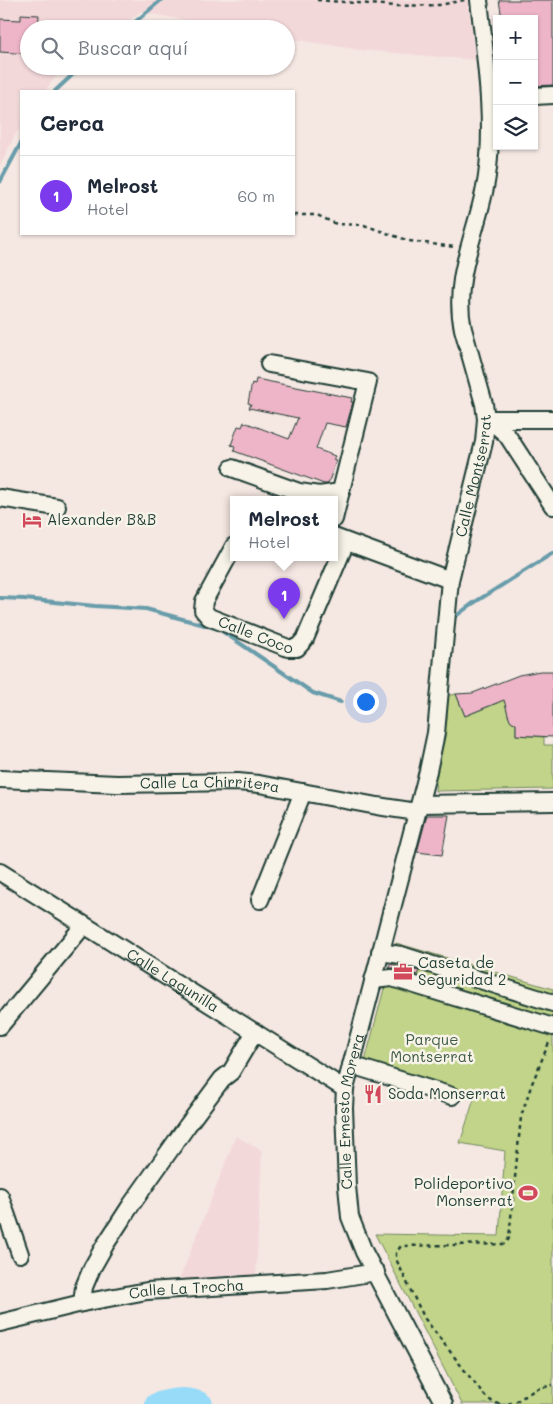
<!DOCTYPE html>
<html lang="es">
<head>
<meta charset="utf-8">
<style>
	:root { --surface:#fff; --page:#f6f6f7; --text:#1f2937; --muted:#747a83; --line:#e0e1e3; --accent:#7c3aed }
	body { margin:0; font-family:Mali,sans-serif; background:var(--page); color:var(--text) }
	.controls { position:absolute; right:15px; top:15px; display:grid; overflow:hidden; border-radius:0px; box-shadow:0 1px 4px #0004 }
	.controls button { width:45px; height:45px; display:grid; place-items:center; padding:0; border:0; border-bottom:1px solid var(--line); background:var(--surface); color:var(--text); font:25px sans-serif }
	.you { position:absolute; left:365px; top:701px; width:18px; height:18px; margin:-12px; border:4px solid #fff; border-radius:50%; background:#1a73e8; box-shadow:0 0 0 8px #1a73e833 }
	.badge { display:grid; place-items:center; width:32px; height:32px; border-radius:50%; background:var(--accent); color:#fff; font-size:16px; font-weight:700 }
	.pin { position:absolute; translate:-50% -41px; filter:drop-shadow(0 1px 2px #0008) }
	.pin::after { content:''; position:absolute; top:26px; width:18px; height:15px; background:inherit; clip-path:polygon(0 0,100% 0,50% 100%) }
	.popup { position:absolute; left:230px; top:496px; width:108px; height:65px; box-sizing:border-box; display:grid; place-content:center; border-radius:0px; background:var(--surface); filter:drop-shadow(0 1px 4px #0005); font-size:16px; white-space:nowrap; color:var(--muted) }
	.popup b { font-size:19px; color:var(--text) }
	.popup::after { content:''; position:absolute; left:50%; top:100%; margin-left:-10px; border:10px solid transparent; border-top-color:var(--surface) }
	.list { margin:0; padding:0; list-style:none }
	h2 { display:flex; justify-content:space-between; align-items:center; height:65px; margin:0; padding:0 20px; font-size:21px }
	h2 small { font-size:16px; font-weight:400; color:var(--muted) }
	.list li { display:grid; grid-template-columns:32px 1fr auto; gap:15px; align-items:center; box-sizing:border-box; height:80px; padding:0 20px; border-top:1px solid var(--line) }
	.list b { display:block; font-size:19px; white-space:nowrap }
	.list p { margin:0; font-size:16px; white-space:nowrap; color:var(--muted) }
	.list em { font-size:16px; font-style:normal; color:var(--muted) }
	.icon { flex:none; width:28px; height:28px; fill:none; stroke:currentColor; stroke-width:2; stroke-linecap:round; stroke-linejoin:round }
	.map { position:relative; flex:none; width:553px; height:1404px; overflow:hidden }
	.search { position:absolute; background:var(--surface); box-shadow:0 1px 4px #0004; left:20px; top:20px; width:275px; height:55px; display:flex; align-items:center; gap:12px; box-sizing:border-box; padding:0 18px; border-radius:28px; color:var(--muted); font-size:19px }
	.panel { position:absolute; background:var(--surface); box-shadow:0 1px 4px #0004; left:20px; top:90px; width:275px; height:145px; border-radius:0px }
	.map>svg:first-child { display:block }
</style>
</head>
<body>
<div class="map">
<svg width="553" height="1404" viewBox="0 0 553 1404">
	<rect width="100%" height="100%" fill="#f5e7e2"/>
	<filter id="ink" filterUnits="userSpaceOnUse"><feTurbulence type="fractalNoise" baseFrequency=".02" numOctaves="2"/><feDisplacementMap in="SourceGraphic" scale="10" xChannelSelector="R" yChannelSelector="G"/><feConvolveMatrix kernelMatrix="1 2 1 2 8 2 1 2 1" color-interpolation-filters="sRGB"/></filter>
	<g filter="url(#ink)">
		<g fill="#f3d8da">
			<path d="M0 0H468L475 60 361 50 286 38V29H235L140 12 118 29H29V66H68L56 76 45 91H21V126L15 135 0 166Z"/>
			<path d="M236 1136 262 1151 256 1276 178 1283Z"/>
		</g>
		<g fill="#c1d489" stroke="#70885e">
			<path d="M546 678 509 706C506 714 508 720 516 724V735L544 737V745H553V789L435 791 445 696 456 694 465 716 495 704Z"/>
			<path d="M396 943 553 989V1404H462L375 1234 499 1236 505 1151 460 1143 474 1099 364 1065Z"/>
		</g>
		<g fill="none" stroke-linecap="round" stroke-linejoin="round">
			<g stroke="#679caa" stroke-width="4">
				<path d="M127 29 161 0"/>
				<path d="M55 91 82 66"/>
				<path d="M0 182 21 143"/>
				<path d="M0 598 24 599 95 606 146 609 219 629 313 693 341 702"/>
				<path d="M452 619 472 604 553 553"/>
			</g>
			<path stroke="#97dbf9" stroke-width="22" d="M156 1404C170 1399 189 1396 202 1404"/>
		</g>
		<g fill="#eeb5c8" stroke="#1f3d34">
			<path d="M499 0H553V85L534 86V19H502Z"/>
			<path d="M21 14 39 15 38 29H29V54L0 52V19L21 20Z"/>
			<path d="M256 379 352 398 351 402H353L346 427 325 423 316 449 335 456 333 460 336 461 328 484H324L234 451 235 446 231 445 238 426 242 427 244 422 289 439 298 418 249 408 251 404 248 403 252 383 255 384Z"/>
			<path d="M540 671H553V737L516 735V724L511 721 509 718 504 700 465 716 456 694 473 693 519 675Z"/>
			<path d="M427 815H449L442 855 417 852Z"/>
			<path d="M390 964 419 971 417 975 395 968H389Z"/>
		</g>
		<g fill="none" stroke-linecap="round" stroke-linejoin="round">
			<g stroke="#1f3d34" stroke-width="20">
				<g id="minor">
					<path d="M534 96 553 95"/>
					<path d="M269 364 368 382 334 519"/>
					<path d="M486 419 498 427 507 435 553 506"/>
					<path d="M486 419H553"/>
					<path d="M232 468 299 492 319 495 341 492"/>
					<path d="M0 498 57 507"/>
					<path d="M334 537 450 580"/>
					<path id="s1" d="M234 546 204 601 203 610 209 617 288 648H297L305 639 346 542"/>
					<path id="s2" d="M0 779 117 784 238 782 259 784 377 806 417 812"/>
					<path d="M420 804 553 802"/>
					<path id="s3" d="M0 872 345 1089"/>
					<path d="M260 900 303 792"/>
					<path d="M380 952 401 955 553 1003"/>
					<path d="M373 980 392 978 553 1027"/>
					<path d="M0 1026 84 925"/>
					<path d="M351 1065 452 1096"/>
					<path d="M0 1196 20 1254"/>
					<path d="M82 1303 84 1287 92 1268 105 1245 131 1205 187 1126 222 1079 231 1072 255 1032"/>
					<path id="s4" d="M0 1323 82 1303 147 1291 327 1280 376 1272"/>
					<path id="s5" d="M444 1404 364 1252 350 1217 347 1186 344 1108 345 1089 428 771 436 733 450 580 484 442 486 419 484 404 463 329C451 276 480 228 487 176 495 119 485 57 479 0"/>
				</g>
			</g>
			<g stroke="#1f3d34" stroke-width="2.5" stroke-dasharray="4 4" stroke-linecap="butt">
				<path d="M317 0 397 6 439 5 465 0"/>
				<path d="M294 215H317L336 224 364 225 409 241 455 247"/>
				<path d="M500 1404 494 1403 486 1397 476 1385 425 1319 411 1291 396 1259V1253L401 1246 504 1244 507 1242 509 1238 521 1117 531 1086 550 1040"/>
				<path d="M508 1404 517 1401 536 1389 553 1385"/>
			</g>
			<use href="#minor" stroke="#f7f3e8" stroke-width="16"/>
		</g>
	</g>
	<defs>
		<g id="hotel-bare" transform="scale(1.5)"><path d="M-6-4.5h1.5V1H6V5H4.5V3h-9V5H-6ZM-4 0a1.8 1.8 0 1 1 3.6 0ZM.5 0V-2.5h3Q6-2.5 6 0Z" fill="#d1495b" stroke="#f7f3e8" stroke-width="2.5" paint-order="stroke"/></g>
		<g id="office-bare" transform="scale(1.5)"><path d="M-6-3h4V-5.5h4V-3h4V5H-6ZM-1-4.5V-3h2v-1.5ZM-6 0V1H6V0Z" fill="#d1495b" stroke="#f7f3e8" stroke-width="2.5" paint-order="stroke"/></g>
		<g id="restaurant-bare" transform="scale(1.5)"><path d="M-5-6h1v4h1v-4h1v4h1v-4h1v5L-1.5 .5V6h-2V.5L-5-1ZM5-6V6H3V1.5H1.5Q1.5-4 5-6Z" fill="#d1495b" stroke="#f7f3e8" stroke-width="2.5" paint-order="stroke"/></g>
		<g id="stadium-bare" transform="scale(1.5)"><path d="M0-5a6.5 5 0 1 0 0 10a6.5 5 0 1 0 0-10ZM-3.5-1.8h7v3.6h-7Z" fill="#d1495b" stroke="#f7f3e8" stroke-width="2.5" paint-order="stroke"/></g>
	</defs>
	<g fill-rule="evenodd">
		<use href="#hotel-bare" x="32" y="520"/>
		<use href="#office-bare" x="403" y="972"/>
		<use href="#restaurant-bare" x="373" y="1094"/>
		<use href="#stadium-bare" x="528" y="1193"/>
	</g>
	<g text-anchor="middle" stroke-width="5" stroke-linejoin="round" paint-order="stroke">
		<g font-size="15" fill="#1f3d34" stroke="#f7f3e8">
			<text dy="5" stroke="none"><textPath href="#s5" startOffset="966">Calle Montserrat</textPath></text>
			<text dy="5" stroke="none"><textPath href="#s1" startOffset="131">Calle Coco</textPath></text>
			<text dy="5" stroke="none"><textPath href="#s2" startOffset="210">Calle La Chirritera</textPath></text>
			<text dy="5" stroke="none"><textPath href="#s3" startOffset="204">Calle Lagunilla</textPath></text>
			<text dy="5" stroke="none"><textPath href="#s5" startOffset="316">Calle Ernesto Morera</textPath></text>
			<text dy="5" stroke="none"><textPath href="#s4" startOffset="190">Calle La Trocha</textPath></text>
		</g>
		<g font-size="15" fill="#1f3d34" stroke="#f7f3e8" text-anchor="start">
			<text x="47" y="525">Alexander B&amp;B</text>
			<text x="418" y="968">Caseta de<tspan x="418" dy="17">Seguridad 2</tspan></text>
			<text x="388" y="1099">Soda Monserrat</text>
			<text x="513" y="1189" text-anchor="end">Polideportivo<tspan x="513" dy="17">Monserrat</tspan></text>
		</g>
		<g font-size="15" fill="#3f5b45" stroke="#f7f3e8">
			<text x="432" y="1045">Parque<tspan x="432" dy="17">Montserrat</tspan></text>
		</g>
	</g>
</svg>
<div class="controls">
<button>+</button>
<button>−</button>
<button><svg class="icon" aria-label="layers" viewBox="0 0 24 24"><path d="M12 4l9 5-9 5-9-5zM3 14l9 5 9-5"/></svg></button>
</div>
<div class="you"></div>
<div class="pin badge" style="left:284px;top:619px">1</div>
<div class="popup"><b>Melrost</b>Hotel</div>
<div class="search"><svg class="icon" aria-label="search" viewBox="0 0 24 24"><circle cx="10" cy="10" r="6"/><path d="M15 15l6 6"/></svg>Buscar aquí</div>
<section class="panel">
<h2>Cerca<small></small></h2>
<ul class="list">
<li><span class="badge">1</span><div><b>Melrost</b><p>Hotel</p></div><em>60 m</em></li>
</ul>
</section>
</div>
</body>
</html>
